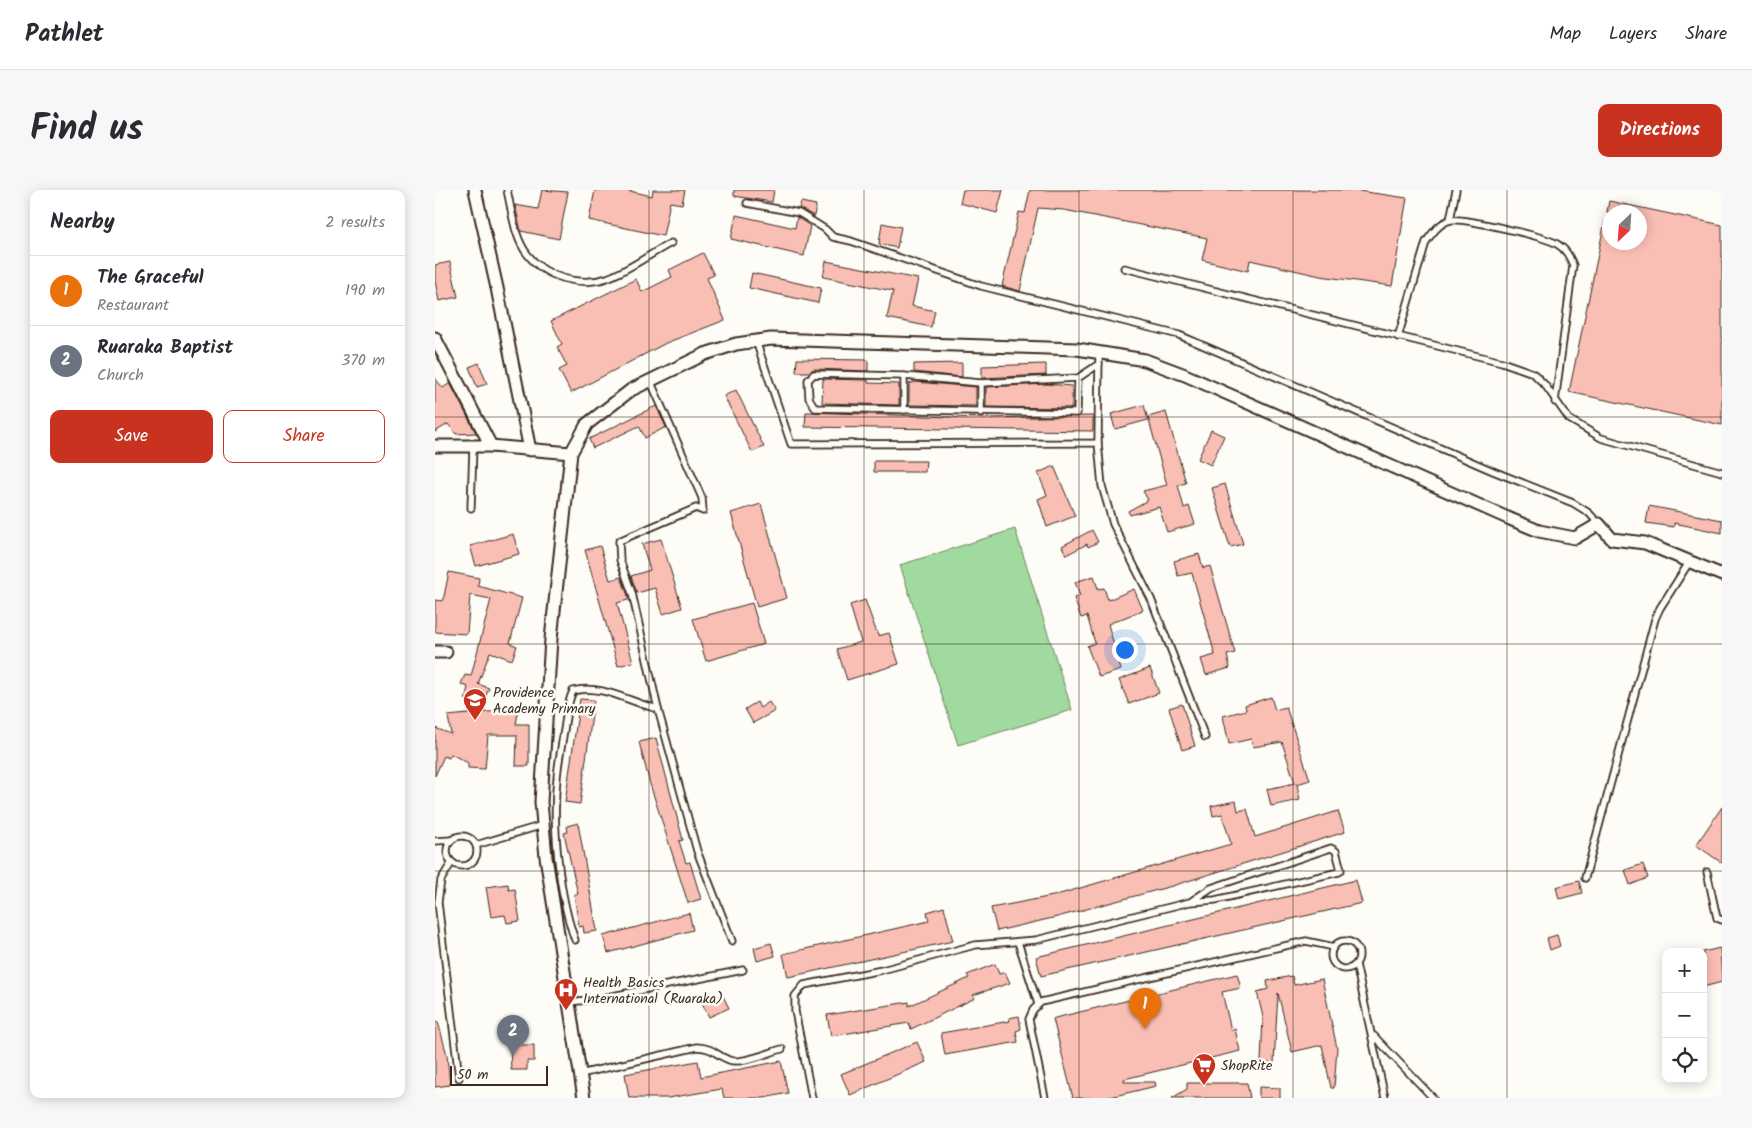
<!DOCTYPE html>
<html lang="en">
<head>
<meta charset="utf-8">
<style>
	:root { --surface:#fff; --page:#f7f7f7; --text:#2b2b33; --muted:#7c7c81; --line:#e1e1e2; --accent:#c8321e }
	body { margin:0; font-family:Kalam,sans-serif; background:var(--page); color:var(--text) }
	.controls { position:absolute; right:15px; bottom:15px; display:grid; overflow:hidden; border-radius:10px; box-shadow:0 2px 12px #0003 }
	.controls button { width:45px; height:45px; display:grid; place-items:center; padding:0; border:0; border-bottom:1px solid var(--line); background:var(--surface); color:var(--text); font:25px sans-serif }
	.compass { position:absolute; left:1167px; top:15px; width:45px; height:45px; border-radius:50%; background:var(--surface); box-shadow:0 2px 12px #0003; rotate:205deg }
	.scale { position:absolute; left:15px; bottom:12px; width:98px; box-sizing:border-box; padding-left:5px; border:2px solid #3b2a1e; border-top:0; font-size:14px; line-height:18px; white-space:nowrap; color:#3b2a1e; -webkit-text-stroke:4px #fdfcf7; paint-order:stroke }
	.you { position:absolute; left:689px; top:459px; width:18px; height:18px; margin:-12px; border:4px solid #fff; border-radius:50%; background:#1a73e8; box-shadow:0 0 0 8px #1a73e833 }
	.badge { display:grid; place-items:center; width:32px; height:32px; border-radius:50%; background:var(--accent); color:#fff; font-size:16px; font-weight:700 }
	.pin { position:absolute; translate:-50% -41px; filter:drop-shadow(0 1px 2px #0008) }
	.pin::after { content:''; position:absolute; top:26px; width:18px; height:15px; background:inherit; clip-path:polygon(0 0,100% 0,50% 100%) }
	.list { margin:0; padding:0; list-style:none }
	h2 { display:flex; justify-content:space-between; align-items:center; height:65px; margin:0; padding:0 20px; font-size:21px }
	h2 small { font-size:16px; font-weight:400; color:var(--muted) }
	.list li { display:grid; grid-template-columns:32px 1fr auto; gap:15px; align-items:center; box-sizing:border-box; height:70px; padding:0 20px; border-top:1px solid var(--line) }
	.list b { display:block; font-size:19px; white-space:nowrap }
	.list p { margin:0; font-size:16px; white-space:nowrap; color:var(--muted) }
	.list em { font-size:16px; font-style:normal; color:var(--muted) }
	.actions { display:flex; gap:10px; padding:15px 20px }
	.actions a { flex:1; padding:11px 0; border:1px solid var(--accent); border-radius:10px; text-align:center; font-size:18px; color:var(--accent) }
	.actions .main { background:var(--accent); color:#fff }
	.icon { flex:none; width:28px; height:28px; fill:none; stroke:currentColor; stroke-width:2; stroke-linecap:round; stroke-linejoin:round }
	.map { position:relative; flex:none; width:1287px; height:908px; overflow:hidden; border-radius:10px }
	header { display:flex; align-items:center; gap:30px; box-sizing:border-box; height:70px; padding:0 25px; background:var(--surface); border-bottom:1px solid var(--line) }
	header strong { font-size:24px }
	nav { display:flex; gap:28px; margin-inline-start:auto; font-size:18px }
	.intro { display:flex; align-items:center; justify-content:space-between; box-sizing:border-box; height:120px; padding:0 30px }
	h1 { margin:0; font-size:35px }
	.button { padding:12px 22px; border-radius:10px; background:var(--accent); color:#fff; font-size:18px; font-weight:700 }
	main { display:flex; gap:30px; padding:0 30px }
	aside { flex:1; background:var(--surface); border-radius:10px; box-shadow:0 2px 12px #0003 }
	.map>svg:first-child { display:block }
</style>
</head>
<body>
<header>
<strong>Pathlet</strong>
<nav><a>Map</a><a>Layers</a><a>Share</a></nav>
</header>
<div class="intro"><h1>Find us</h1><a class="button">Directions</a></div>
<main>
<aside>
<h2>Nearby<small>2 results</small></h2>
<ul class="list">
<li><span class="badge" style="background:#e8710a">1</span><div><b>The Graceful</b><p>Restaurant</p></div><em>190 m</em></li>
<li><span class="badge" style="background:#6b7280">2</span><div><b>Ruaraka Baptist</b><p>Church</p></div><em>370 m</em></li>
</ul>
<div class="actions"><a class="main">Save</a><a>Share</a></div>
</aside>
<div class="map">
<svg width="1287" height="908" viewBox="0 0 1287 908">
	<rect width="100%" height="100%" fill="#fdfcf7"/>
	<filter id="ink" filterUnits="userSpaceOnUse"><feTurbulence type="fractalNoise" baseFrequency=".02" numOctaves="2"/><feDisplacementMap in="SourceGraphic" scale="10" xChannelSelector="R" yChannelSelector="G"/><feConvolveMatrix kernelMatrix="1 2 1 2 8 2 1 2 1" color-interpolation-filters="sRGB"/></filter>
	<g filter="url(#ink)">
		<path fill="#a1da9f" stroke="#6e825e" d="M580 339 637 520 523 555 465 375Z"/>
		<g fill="#f9beb4" stroke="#3b2a1e">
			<path d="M107 0 133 2 124 49 86 41 80 15 103 19Z"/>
			<path d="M160 0H190L217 6 218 0H250L247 14 235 12 228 46 154 30Z"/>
			<path d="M299 0H339L337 12 299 6Z"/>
			<path d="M528 0H568L562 23 525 13Z"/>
			<path d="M595 0H917L972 8 957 96 885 86 815 70 813 81 767 70 772 48 629 20 603 18 585 101 567 96 584 22 590 23Z"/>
			<path d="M1174 11 1287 35V235L1134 202 1170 31 1174 32V52H1204V22H1172Z"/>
			<path d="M366 12 381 15 379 26 364 18Z"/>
			<path d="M301 25 360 38 362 27 375 36 369 66 296 49Z"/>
			<path d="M447 33 466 37 462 58 444 54Z"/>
			<path d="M268 63 279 85 272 88 290 130 231 153 136 203 124 180 132 176 122 157 127 154 116 131 201 89 207 102 237 87 234 80Z"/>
			<path d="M391 71 483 89 477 116 500 121 496 137 452 128 458 101 388 87Z"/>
			<path d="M15 72 23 107 4 111 0 91V75Z"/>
			<path d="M317 83 386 98 383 113 314 98Z"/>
			<path d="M362 169 433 170V181L379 179 374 182H361Z"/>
			<path d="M44 173 52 194 42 197 34 177Z"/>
			<path d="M527 173V187L479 182V174Z"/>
			<path d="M611 174V185L547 188V176Z"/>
			<path d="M0 188 8 198 15 193 41 243 21 244 13 234 0 242Z"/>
			<path d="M388 189 433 190V193L464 194V215L387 213Z"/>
			<path d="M480 192 541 197V216L474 215V194Z"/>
			<path d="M612 194 637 196V218L551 217V197Z"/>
			<path d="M301 200 329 257 317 262 289 206Z"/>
			<path d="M709 215 713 230 680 239 676 224Z"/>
			<path d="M221 216 231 237 210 248 204 236 158 258 154 249Z"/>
			<path d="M371 222 546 228 658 226V241L370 237Z"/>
			<path d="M731 222 751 293 743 295 749 318 754 316 760 334 732 342 724 317 695 325 693 321 713 310 708 301 732 295 713 227Z"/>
			<path d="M776 240 789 246 776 275 763 269Z"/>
			<path d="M439 271H491L490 282H439Z"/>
			<path d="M619 276 640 326 612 337 603 309 612 305 603 283Z"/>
			<path d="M790 294 808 354 795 357 777 298Z"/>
			<path d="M326 314 352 408 322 417 296 323Z"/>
			<path d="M1214 316 1287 330V343L1239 333V337L1211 333Z"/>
			<path d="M657 340 663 352 653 357 652 354 631 365 627 356Z"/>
			<path d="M78 344 84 364 41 376 35 356Z"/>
			<path d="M226 349 247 418 228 424 220 398 202 403 196 386 215 380 207 354Z"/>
			<path d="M165 356 175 390 186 387 193 406V410L182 413 198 472 183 476 150 360Z"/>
			<path d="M764 364 768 378 775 376 800 463 792 465 795 478 771 485 766 469 780 465 757 383 743 386 739 371Z"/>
			<path d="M14 382 44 388 43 396 87 408 75 453 82 456 77 470 55 462 43 494 54 498 47 515 30 509 33 497 26 494 30 485 36 486 56 409 35 405 32 444 0 442V410L8 411Z"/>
			<path d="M659 386 663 399 669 398 673 410 699 399 708 420 673 434 686 480 664 487 652 456 660 453 652 426 646 428 639 408 645 406 640 392Z"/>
			<path d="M430 410 443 446 454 443 464 474 412 490 402 459 426 452 415 415Z"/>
			<path d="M317 413 329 454 271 471 258 429Z"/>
			<path d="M715 478 724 503 694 514 684 490Z"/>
			<path d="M836 507 840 520 851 517 875 590 862 594 865 610 836 616 832 599 860 593 847 552 818 557 816 549 794 554 788 526 811 520 810 515Z"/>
			<path d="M145 509 159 510 145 614 130 612Z"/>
			<path d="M322 512 325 518 334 512 340 521 318 533 310 519Z"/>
			<path d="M747 514 760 556 747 560 734 518Z"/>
			<path d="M84 519 81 534H94V576H81L82 545H53L50 579 33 578V573L16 564 14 568 9 566 0 586V538L16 544 13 526Z"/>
			<path d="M221 548 248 650 244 651 251 673 255 672 266 709 253 713 215 594 204 552Z"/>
			<path d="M801 611 803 621 812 619 820 647 903 621 910 642 737 696 622 727 562 741 556 718 618 706 796 654 787 624 778 626 776 616Z"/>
			<path d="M1287 617V673L1261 655Z"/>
			<path d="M143 633 162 741 149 743 148 736 144 737 139 704H143L129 643 133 642 132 636Z"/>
			<path d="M1208 674 1213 688 1195 695 1190 680Z"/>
			<path d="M921 690 927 713 606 786 601 767Z"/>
			<path d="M1144 691 1147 703 1124 709 1121 697Z"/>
			<path d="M73 694 74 700 80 699 85 731 72 733 70 725 56 727 51 697Z"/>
			<path d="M509 717 518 751 353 787 348 764 494 731 492 722Z"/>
			<path d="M254 723 258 740 173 763 168 746Z"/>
			<path d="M1122 745 1125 756 1115 760 1112 748Z"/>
			<path d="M336 753 340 766 322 771 319 758Z"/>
			<path d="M1285 758 1287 792 1268 797V762Z"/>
			<path d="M560 774 564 784 570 782 575 793 538 805 540 808 476 839 474 833 396 846 392 825 474 812V816L534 788 532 785Z"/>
			<path d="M802 784 806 798 787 802 796 840 800 839 805 861 689 889V892H720L721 896 671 908H638L618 829 620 828Z"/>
			<path d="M857 786 859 795 887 789 902 858 899 898H896L887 855 857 862 843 803 839 873 826 872 828 827 822 802 833 799 832 791Z"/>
			<path d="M287 804 294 818 274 827 267 813Z"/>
			<path d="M584 826 586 839 581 841 583 852 510 865 506 843 575 831 574 828Z"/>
			<path d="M3 832 12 865 15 895 0 897V833Z"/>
			<path d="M482 852 491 872 415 905 406 884Z"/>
			<path d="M75 855H99V871H92V880H76Z"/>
			<path d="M263 871 266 887 346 871 353 903 329 908H289L287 899 233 908H194L190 884Z"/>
			<path d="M752 893H812L815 908H737L752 899Z"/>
			<path d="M824 897 845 898V908H824Z"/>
		</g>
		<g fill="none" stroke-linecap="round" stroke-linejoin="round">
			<g stroke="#3b2a1e" stroke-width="9">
				<g id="lane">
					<path d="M72 0C77 21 79 48 93 65 111 88 145 97 172 88 194 80 215 64 236 53"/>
					<path d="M312 13 364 23 390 39 398 47 416 51 546 96 744 145 1058 281 1138 313 1154 323 1164 334"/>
					<path d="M1015 30 1021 0"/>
					<path d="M689 78 1067 172 1098 183 1110 195 1134 229 1166 248 1287 282"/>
					<path d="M963 147 991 52C997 43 1005 32 1016 30 1030 28 1111 47 1122 54 1131 59 1134 66 1138 75L1120 212"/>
					<path d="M321 151 356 254 663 253 664 162"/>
					<path d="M469 186V220"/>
					<path d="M643 188 546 193 469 186 379 184 373 190 374 208 380 218 642 223 643 188 664 174"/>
					<path d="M215 190 267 308 268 321 261 318 184 351 185 370 197 403 223 519 262 661 297 751"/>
					<path d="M546 193V223"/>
					<path d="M663 253 667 296 678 334 716 409 770 547"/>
					<path d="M36 318 38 257"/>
					<circle cx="27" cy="661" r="15"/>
					<path d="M0 651 16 650"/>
					<path d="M41 655 108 635"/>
					<path d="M17 672 6 690 3 712 24 888"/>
					<path d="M1272 682 1282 728 1287 730"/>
					<path d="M1150 688 1220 429 1225 418 1255 371"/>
					<path d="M140 750C124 706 117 635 122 588 123 574 126 560 128 546 131 530 131 516 138 501 166 493 196 513 223 519"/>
					<circle cx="910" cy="765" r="14"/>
					<path d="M583 752 603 814"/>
					<path d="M921 774 950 908"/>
					<path d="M134 812 162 809 308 780"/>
					<path d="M939 846 998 908"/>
					<path d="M145 884 262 857C280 858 280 865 294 870 305 875 335 862 347 859"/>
					<path d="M377 908 360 821V806L369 795 447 780 540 755 601 750 755 712 780 710 904 682 906 680 901 661 896 658 776 698 755 712"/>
					<path d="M610 908 594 829 598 820 606 812 871 751 899 757"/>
				</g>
			</g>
			<g stroke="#3b2a1e" stroke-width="15">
				<g id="street">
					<path d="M40 0 62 98 95 260"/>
					<path d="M0 148 56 256"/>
					<path d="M0 256H56L136 263"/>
					<path d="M0 462H11"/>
					<path d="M149 908 111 667 106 612 116 449 136 263 152 234 196 200 270 164 301 154 336 149 642 159 710 170 750 185 1075 329 1104 341 1140 348 1164 334 1177 349 1210 353 1287 385"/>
				</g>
			</g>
			<use href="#lane" stroke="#fdfcf7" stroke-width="5.5"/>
			<use href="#street" stroke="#fdfcf7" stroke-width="11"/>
		</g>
	</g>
	<path fill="none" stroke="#3b2a1e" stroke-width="1" stroke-opacity="0.55" d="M214 0V908M429 0V908M644 0V908M858 0V908M1072 0V908M0 227H1287M0 454H1287M0 681H1287"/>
	<defs>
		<g id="school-pin" transform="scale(1.25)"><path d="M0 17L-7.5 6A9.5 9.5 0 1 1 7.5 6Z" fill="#c8321e" stroke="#fdfcf7"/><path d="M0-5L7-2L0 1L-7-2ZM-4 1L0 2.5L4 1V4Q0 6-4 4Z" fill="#fff"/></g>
		<g id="hospital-pin" transform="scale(1.25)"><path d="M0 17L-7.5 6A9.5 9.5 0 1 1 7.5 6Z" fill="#c8321e" stroke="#fdfcf7"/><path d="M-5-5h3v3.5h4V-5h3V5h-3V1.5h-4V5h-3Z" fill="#fff"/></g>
		<g id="supermarket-pin" transform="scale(1.25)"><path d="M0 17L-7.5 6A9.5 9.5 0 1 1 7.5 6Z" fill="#c8321e" stroke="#fdfcf7"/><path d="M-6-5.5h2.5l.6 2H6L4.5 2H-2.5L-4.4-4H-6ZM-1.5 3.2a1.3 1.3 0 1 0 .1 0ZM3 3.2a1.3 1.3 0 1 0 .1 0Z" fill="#fff"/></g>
	</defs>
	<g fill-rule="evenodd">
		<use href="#school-pin" x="40" y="510"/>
		<use href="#hospital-pin" x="131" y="800"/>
		<use href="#supermarket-pin" x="769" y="875"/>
	</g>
	<g text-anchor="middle" stroke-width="5" stroke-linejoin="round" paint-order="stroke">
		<g font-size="14" fill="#3b2a1e" stroke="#fdfcf7" text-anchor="start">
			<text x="58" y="507">Providence<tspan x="58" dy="16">Academy Primary</tspan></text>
			<text x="148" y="797">Health Basics<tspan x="148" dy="16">International (Ruaraka)</tspan></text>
			<text x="786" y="880">ShopRite</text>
		</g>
	</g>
</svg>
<div class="controls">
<button>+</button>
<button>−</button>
<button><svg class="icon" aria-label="locate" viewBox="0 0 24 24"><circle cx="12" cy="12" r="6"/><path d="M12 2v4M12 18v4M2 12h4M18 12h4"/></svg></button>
</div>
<svg class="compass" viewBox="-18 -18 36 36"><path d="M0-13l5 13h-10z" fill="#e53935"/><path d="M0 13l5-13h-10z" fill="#7c7c81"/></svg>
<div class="scale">50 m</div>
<div class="you"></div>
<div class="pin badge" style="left:710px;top:839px;background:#e8710a">1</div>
<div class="pin badge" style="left:78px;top:866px;background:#6b7280">2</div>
</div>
</main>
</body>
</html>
